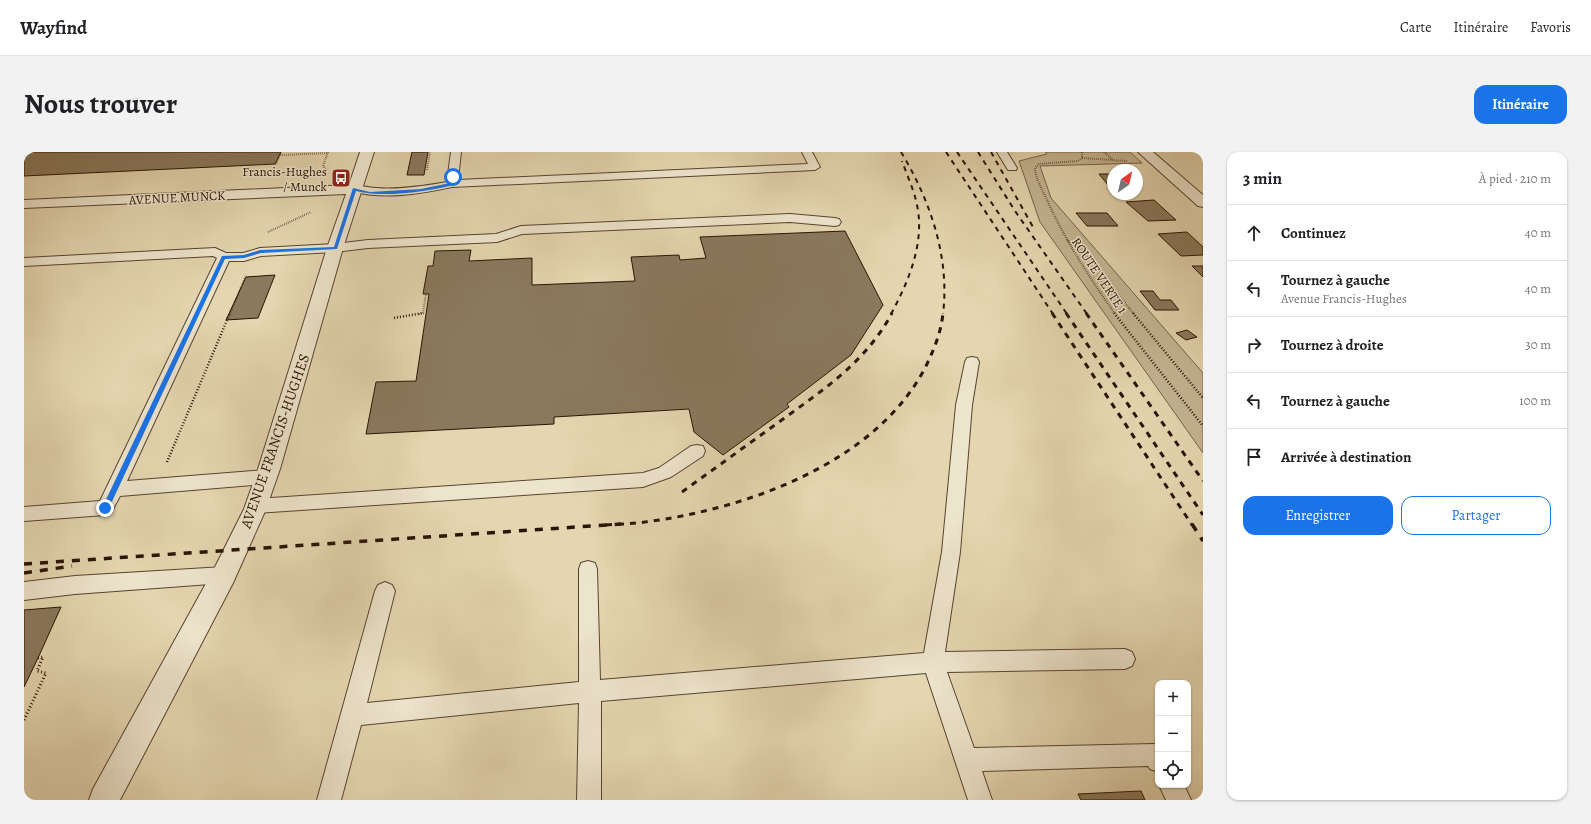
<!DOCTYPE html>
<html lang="fr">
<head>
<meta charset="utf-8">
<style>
	:root { --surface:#fff; --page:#f2f2f2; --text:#202124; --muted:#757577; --line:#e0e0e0; --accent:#1a73e8 }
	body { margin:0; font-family:Alegreya,serif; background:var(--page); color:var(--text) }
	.controls { position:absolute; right:12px; bottom:12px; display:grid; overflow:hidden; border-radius:8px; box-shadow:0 1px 3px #0004 }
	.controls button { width:36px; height:36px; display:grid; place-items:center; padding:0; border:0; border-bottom:1px solid var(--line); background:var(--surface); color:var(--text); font:20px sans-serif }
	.compass { position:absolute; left:1083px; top:12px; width:36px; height:36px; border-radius:50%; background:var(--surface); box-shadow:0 1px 3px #0004; rotate:34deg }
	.stop { position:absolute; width:12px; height:12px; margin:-9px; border:3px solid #1a73e8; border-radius:50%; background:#fff }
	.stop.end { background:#1a73e8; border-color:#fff; box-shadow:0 1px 4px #0008 }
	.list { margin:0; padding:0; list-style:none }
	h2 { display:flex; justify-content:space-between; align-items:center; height:52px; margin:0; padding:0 16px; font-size:17px }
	h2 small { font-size:13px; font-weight:400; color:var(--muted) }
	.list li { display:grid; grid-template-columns:26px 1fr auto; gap:12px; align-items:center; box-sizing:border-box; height:56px; padding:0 16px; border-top:1px solid var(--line) }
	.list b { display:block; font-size:15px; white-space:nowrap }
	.list p { margin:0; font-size:13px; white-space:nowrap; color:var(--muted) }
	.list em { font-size:13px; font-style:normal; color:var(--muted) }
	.actions { display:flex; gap:8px; padding:12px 16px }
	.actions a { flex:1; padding:9px 0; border:1px solid var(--accent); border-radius:12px; text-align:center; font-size:14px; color:var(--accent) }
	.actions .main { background:var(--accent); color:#fff }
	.icon { flex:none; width:22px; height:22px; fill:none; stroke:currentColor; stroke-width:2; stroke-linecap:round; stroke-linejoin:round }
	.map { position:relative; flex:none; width:1179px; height:648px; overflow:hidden; border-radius:12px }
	header { display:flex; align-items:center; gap:24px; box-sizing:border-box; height:56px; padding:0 20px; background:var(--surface); border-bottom:1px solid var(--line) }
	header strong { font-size:19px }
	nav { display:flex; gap:22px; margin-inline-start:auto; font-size:14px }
	.intro { display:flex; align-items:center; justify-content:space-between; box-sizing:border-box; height:96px; padding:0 24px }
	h1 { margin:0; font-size:28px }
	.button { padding:10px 18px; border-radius:12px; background:var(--accent); color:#fff; font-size:14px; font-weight:700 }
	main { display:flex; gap:24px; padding:0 24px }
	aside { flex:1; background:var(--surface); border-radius:12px; box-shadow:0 1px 3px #0004 }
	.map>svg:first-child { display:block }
</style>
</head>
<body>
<header>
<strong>Wayfind</strong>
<nav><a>Carte</a><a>Itinéraire</a><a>Favoris</a></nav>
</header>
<div class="intro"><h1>Nous trouver</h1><a class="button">Itinéraire</a></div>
<main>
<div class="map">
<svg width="1179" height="648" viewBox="0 0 1179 648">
	<rect width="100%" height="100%" fill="#e4d6b0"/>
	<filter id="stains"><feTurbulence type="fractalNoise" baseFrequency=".005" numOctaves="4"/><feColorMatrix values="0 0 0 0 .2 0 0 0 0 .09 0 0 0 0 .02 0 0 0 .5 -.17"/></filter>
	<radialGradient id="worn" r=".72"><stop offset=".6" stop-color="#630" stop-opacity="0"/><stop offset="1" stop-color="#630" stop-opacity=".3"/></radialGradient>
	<path fill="#c4b593" stroke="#76644c" d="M1021 0H1106L1118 11 1016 14 1027 46 1179 221V301L1016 70 995 9 1023 2Z"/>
	<g fill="#8a795d" stroke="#291404">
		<path d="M0 0H257L251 12 0 24Z"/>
		<path d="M388 0H404L400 23H383Z"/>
		<path d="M1075 22H1089V39Z"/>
		<path d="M1130 48 1152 68 1124 69 1102 50Z"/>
		<path d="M1052 61H1083L1094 74H1063Z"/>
		<path d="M821 79 859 153 827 203 763 252 765 255 699 303 670 280 665 257 530 265V272L342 282 352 230 392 229 405 142H399L404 114H409L411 99 447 98 445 109 508 106V133L611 129 607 105 655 103 656 108 682 106 676 85Z"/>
		<path d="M1163 80 1179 95V103L1157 104 1134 82Z"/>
		<path d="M1168 114H1179V125Z"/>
		<path d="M251 123 234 166 202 168 222 125Z"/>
		<path d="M1116 139H1129L1136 148H1147L1155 158H1131Z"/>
		<path d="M1163 178 1173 185 1162 188 1152 181Z"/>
		<path d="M37 455 14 506 0 535V458Z"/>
		<path d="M1117 639 1121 648H1057L1054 642Z"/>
	</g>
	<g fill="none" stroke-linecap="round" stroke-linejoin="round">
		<g stroke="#58442f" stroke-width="2">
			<g id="service">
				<path d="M427 0H437L434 28 784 12 778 0H788L796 15 791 18 428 35C395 42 360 48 327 39L325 37C330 31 344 36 352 36 375 38 400 34 423 30Z"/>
				<path d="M973 0H983L993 16 992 18H984Z"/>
				<path d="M766 62 811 66 815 67 817 70 815 73 811 74 766 70 498 82 473 90 344 96 311 100 237 104 220 109H205L103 329 242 318 248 320 251 325 248 330 242 332 96 344 87 361 81 363 0 369V355L76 349 193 106 189 104 0 114V106L191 96 202 101H219L236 96 311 92 344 88 472 82 497 74Z"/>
				<path d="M948 205 953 206 955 210 948 253 936 400 921 500 1101 497 1108 500 1111 507 1108 514 1101 517 923 520 950 596 1130 592 1134 593V620L1126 617 1124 614 958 619 968 648H944L902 521 577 549V648H553L555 551 337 573 317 648H293L351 439 354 433 361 430 368 433 371 439 343 551 555 530V417L557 411 564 409 571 411 573 417 576 528 900 501 918 400 932 253 941 210 943 206Z"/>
				<path d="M673 293 679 294 681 299 679 304 647 325 619 335 232 361 226 359 223 354 226 349 232 347 619 321 635 316 667 294Z"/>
				<path d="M200 415 207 417 209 423 207 429 200 431 51 442 0 448V430L51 424Z"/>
				<path d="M1135 633H1160L1167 648H1142Z"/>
			</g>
		</g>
		<g stroke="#58442f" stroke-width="2">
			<g id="minor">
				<path d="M336 0H350L319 96 256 317 242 357 209 431 96 648H65L69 637 191 415 220 357 234 317 303 96 322 42 0 56V48L325 33Z"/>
				<path d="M1114 0H1129L1179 43V55L1174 54Z"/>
			</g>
		</g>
		<g stroke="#291404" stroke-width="2" stroke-dasharray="0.5 1.5" stroke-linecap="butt">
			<path d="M1058 0V6L1054 9 1015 12 1011 16C1012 28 1018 37 1023 48 1041 88 1065 125 1091 162"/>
			<path d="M1080 0 1089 8"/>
			<path d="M256 3 304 1"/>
			<path d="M1058 6 1103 9"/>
			<path d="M303 18 299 14 304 0"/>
			<path d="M403 18 406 0"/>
			<path d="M248 22 257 0"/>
			<path d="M244 80 287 60"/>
			<path d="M1043 88 1071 111 1081 126 1110 162"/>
			<path d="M206 162 222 123"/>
			<path d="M395 162 399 161 402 142"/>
		</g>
		<g stroke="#291404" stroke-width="2.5" stroke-dasharray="1 2" stroke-linecap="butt">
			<path d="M1090 161 1179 274"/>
			<path d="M1109 161 1179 246"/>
			<path d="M370 166 399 161"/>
			<path d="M143 310 206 161"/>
		</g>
		<path stroke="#291404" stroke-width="3" stroke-dasharray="1 2.5" stroke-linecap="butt" d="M0 568 22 521 13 519 19 505 14 506"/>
		<use href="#service" fill="#ede4cc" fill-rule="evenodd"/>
		<use href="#minor" fill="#ede4cc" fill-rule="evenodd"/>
		<g stroke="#291404" stroke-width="2" stroke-dasharray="5 5" stroke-linecap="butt">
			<path d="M877 0C906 48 926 105 919 162"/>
			<path d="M922 0 1029 162"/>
			<path d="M933 0 1043 162"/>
			<path d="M954 0 991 59 1063 162"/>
			<path d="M967 0 1009 75"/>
			<path d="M867 162C885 129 901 90 893 53 890 38 883 23 878 9"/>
		</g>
		<g stroke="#291404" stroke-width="3" stroke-dasharray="6 6" stroke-linecap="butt">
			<path d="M1028 161 1168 373"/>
			<path d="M1042 161 1179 363"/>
			<path d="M1062 161 1179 329"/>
			<path d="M658 340C690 317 723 293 755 270 799 238 842 210 868 161"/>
			<path d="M582 373C595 372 608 372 621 370 723 357 855 310 903 212 911 195 917 180 919 161"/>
		</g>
		<g stroke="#291404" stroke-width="3.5" stroke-dasharray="8 8" stroke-linecap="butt">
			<path d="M1168 372 1179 389"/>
			<path d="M0 412 597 372"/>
			<path d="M0 421 48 414"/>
		</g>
	</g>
	<path fill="#1a73e8" d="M427 24 431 25 430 33C399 40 363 46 332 39L313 97 237 101 220 106 201 107 85 356 84 358H79L78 356 198 104 220 103 236 98 310 95 329 36 346 40 397 37 426 31Z"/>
	<defs>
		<g id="bus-square" transform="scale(1)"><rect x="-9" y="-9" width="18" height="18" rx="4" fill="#8f2418" stroke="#ede4cc"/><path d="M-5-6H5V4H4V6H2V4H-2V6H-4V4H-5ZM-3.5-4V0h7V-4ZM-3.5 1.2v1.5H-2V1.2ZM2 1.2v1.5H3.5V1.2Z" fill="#fff"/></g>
	</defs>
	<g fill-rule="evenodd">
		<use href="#bus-square" x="317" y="26"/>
	</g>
	<g text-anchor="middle" stroke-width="3" stroke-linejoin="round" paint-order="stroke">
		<g font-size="13" fill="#291404" stroke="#ede4cc" text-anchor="end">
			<text x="303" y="24">Francis-Hughes<tspan x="303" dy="15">/ Munck</tspan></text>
		</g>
		<g font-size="13" fill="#291404" stroke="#ede4cc">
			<text transform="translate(153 45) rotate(-3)" y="5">AVENUE MUNCK</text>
			<text transform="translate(1076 123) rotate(56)" y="5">ROUTE VERTE 1</text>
		</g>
		<g font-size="15" fill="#291404" stroke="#ede4cc">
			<text transform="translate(251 289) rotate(-71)" y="5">AVENUE FRANCIS-HUGHES</text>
		</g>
	</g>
	<rect width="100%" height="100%" filter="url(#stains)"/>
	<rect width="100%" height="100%" fill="url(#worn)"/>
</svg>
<div class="controls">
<button>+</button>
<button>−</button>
<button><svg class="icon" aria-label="locate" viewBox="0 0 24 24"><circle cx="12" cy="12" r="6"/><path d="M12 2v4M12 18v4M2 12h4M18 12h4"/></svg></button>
</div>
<svg class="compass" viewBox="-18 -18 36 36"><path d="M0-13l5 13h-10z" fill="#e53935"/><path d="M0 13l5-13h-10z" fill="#757577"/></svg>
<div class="stop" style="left:429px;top:25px"></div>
<div class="stop end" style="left:81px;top:356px"></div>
</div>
<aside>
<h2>3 min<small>À pied · 210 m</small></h2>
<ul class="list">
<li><svg class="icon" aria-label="ahead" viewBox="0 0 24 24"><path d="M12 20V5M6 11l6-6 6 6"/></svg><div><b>Continuez</b></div><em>40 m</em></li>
<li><svg class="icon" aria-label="left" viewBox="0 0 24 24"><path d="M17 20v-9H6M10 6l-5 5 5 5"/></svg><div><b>Tournez à gauche</b><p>Avenue Francis-Hughes</p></div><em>40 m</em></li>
<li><svg class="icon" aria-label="right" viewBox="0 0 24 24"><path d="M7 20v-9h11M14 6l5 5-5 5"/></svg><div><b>Tournez à droite</b></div><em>30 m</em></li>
<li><svg class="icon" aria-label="left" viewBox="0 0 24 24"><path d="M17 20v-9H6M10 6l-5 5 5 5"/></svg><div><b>Tournez à gauche</b></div><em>100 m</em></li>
<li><svg class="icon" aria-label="arrive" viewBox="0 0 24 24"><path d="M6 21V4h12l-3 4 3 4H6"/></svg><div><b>Arrivée à destination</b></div></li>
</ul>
<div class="actions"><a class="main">Enregistrer</a><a>Partager</a></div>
</aside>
</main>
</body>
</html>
